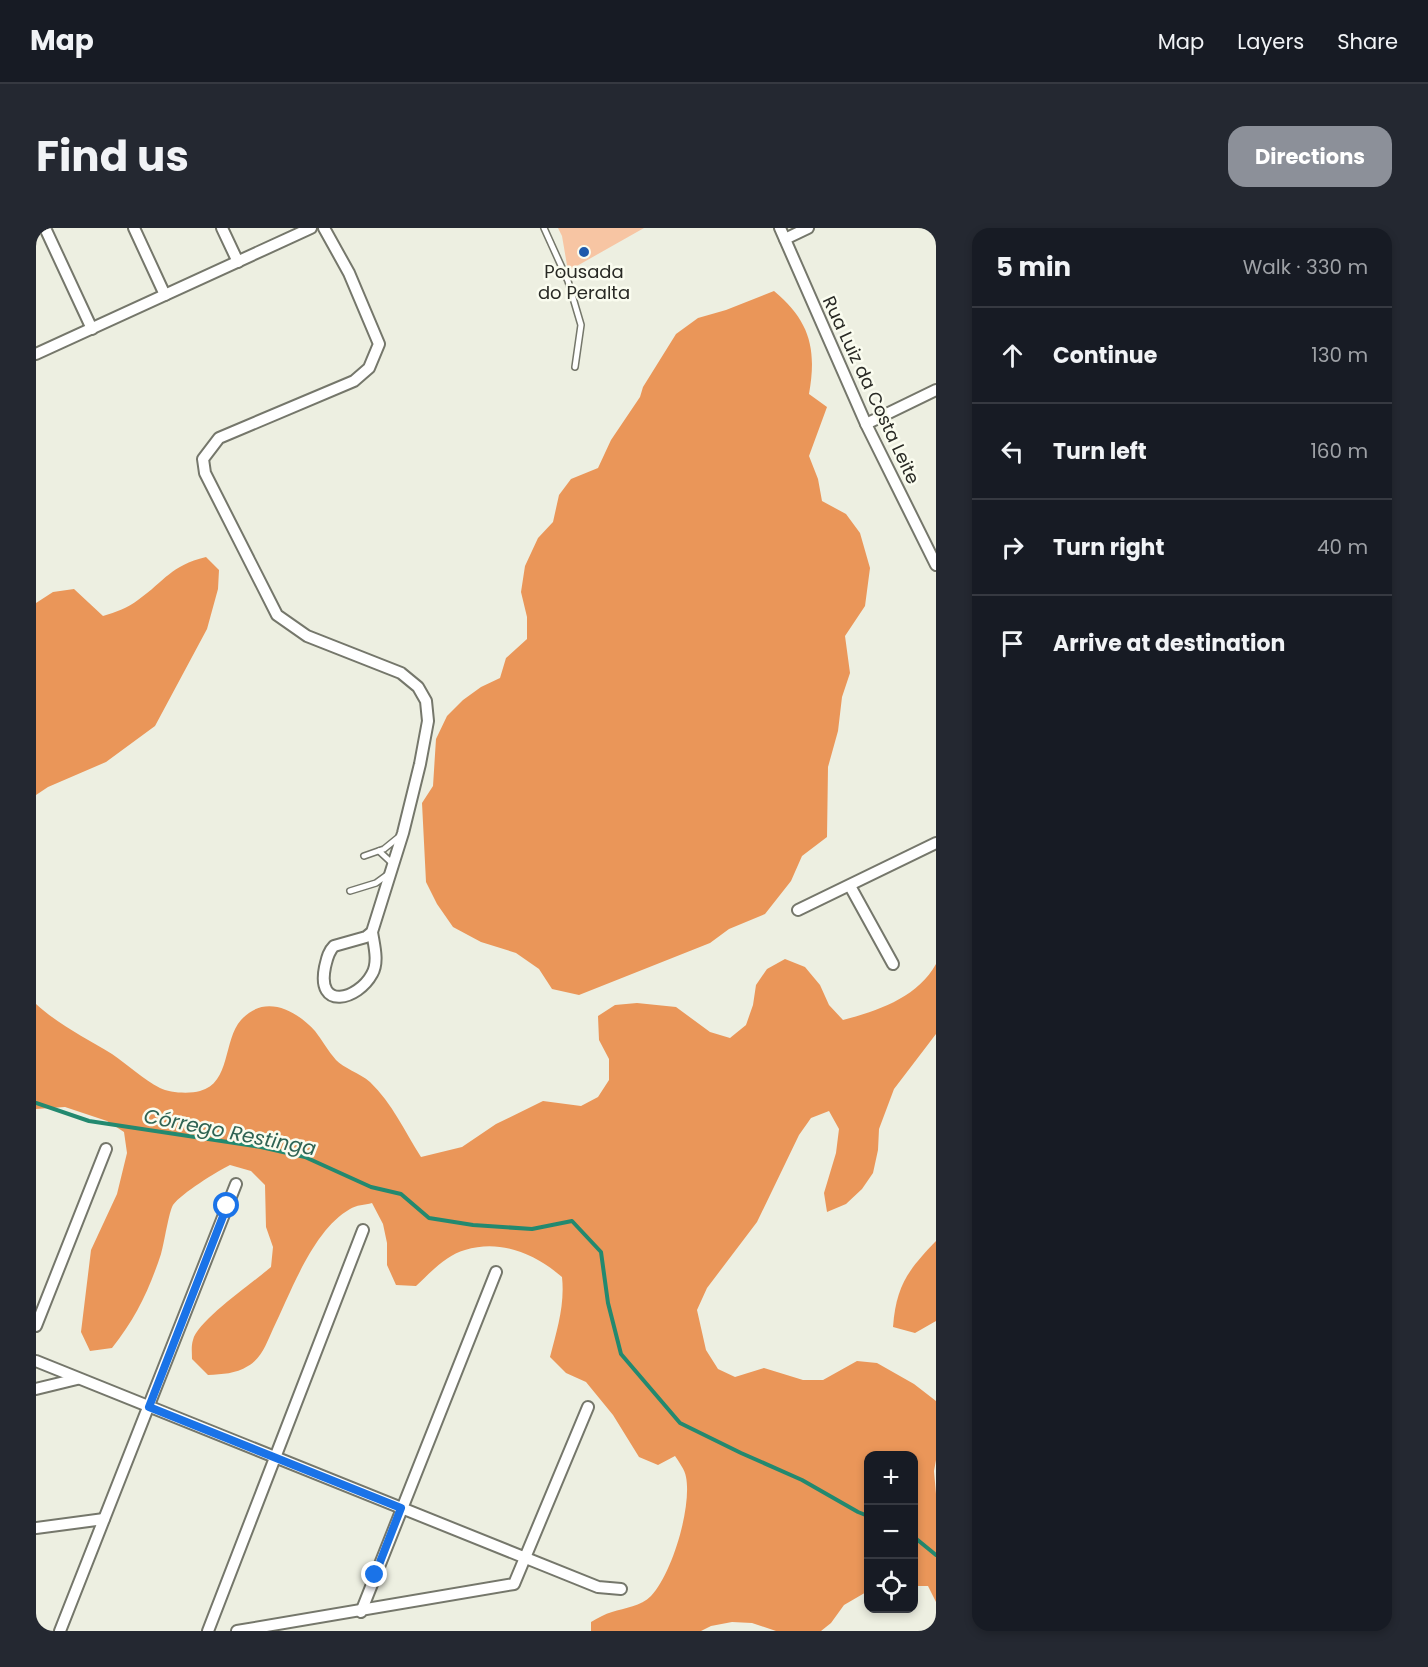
<!DOCTYPE html>
<html lang="en">
<head>
<meta charset="utf-8">
<style>
	:root { --surface:#171b24; --page:#242831; --text:#f1f3f6; --muted:#9ea1a6; --line:#363941; --accent:#8c9099 }
	body { margin:0; font-family:Poppins,sans-serif; background:var(--page); color:var(--text) }
	.controls { position:absolute; right:18px; bottom:18px; display:grid; overflow:hidden; border-radius:12px; box-shadow:0 3px 9px #0003 }
	.controls button { width:54px; height:54px; display:grid; place-items:center; padding:0; border:0; border-bottom:2px solid var(--line); background:var(--surface); color:var(--text); font:30px sans-serif }
	.stop { position:absolute; width:18px; height:18px; margin:-14px; border:4px solid #1a73e8; border-radius:50%; background:#fff }
	.stop.end { background:#1a73e8; border-color:#fff; box-shadow:0 2px 6px #0008 }
	.list { margin:0; padding:0; list-style:none }
	h2 { display:flex; justify-content:space-between; align-items:center; height:78px; margin:0; padding:0 24px; font-size:26px }
	h2 small { font-size:20px; font-weight:400; color:var(--muted) }
	.list li { display:grid; grid-template-columns:39px 1fr auto; gap:18px; align-items:center; box-sizing:border-box; height:96px; padding:0 24px; border-top:2px solid var(--line) }
	.list b { display:block; font-size:22px; white-space:nowrap }
	.list em { font-size:20px; font-style:normal; color:var(--muted) }
	.icon { flex:none; width:33px; height:33px; fill:none; stroke:currentColor; stroke-width:2; stroke-linecap:round; stroke-linejoin:round }
	.map { position:relative; flex:none; width:900px; height:1403px; overflow:hidden; border-radius:18px }
	header { display:flex; align-items:center; gap:36px; box-sizing:border-box; height:84px; padding:0 30px; background:var(--surface); border-bottom:2px solid var(--line) }
	header strong { font-size:28px }
	nav { display:flex; gap:33px; margin-inline-start:auto; font-size:21px }
	.intro { display:flex; align-items:center; justify-content:space-between; box-sizing:border-box; height:144px; padding:0 36px }
	h1 { margin:0; font-size:42px }
	.button { padding:15px 27px; border-radius:18px; background:var(--accent); color:#fff; font-size:21px; font-weight:700 }
	main { display:flex; gap:36px; padding:0 36px }
	aside { flex:1; background:var(--surface); border-radius:18px; box-shadow:0 3px 9px #0003 }
	.map>svg:first-child { display:block }
</style>
</head>
<body>
<header>
<strong>Map</strong>
<nav><a>Map</a><a>Layers</a><a>Share</a></nav>
</header>
<div class="intro"><h1>Find us</h1><a class="button">Directions</a></div>
<main>
<div class="map">
<svg width="900" height="1403" viewBox="0 0 900 1403">
	<rect width="100%" height="100%" fill="#edefe1"/>
	<path fill="#f7c5a3" d="M522 0H608L532 43 526 8Z"/>
	<g fill="#ea9659">
		<path d="M738 63C774 93 781 121 773 166L791 179 773 228 782 251 786 273 810 286 824 305 834 340 829 378 809 408 814 445 806 469 802 503 792 539 791 609 766 628 755 653 729 686 693 701 674 715 543 767 516 761 503 741 480 725 445 714 417 699 401 676 390 654 386 575 397 558 400 511 411 488 427 472 445 459 464 450 470 430 491 411V389L485 364 489 338 502 310 517 294 523 267 535 251 562 240 575 212 604 169 607 159 640 106 662 90 690 82Z"/>
		<path d="M170 329 183 342 182 361 171 401 119 498 70 534 12 559 0 567V375L17 364 38 361 67 388C80 384 92 380 102 372 130 352 134 338 170 329Z"/>
		<path d="M749 731 769 739 784 757 793 777 807 792C842 783 882 769 900 736V806L858 861 843 901 842 922 837 945 826 961 810 976 791 984 788 965 800 925 803 901 793 883 775 890 763 907 721 994 671 1060 661 1082 670 1122 682 1141 699 1149 728 1140 767 1152H787L821 1133 841 1135 878 1156 900 1173V1232L898 1243 900 1266V1374L892 1358H878V1228H832V1363L808 1377 795 1395 785 1403H740L716 1395 696 1394 675 1398 665 1403H555V1394C562 1390 569 1386 576 1384 589 1380 605 1378 615 1368 636 1346 656 1279 650 1249 649 1242 643 1234 639 1228L622 1237 603 1229 577 1187 550 1154 530 1145 514 1129C521 1102 529 1077 526 1049 499 1026 465 1011 429 1022 410 1027 394 1045 380 1058L360 1057 351 1037V1015L347 996 336 975C329 977 320 977 314 981 277 1002 255 1064 237 1101 231 1114 226 1130 212 1138 199 1146 187 1146 172 1147L156 1131C156 1125 155 1118 157 1112 162 1092 218 1054 235 1039L237 1019 230 999 229 957 215 943 194 937C180 944 146 965 137 977 133 983 128 1016 125 1026 113 1062 100 1090 76 1120L54 1123 45 1104 55 1022 81 966 91 925 88 904 71 893 29 879 0 881V776C23 797 50 810 76 826 92 837 107 851 124 860 133 865 154 866 164 863 195 855 187 812 205 792 228 766 259 781 279 803 286 812 292 823 300 832 307 840 324 845 334 854 356 875 369 904 385 929L426 919 460 896 507 873 545 878 562 869 573 852V831L563 812 562 788 579 777 601 775 640 779 674 804 694 810 710 797 717 777 720 757 731 741Z"/>
		<path d="M900 1013V1093L879 1105 857 1099C860 1058 872 1042 900 1013Z"/>
	</g>
	<g fill="none" stroke-linecap="round" stroke-linejoin="round">
		<g stroke="#23896f" stroke-width="4">
			<path d="M0 875 53 893 225 919 269 929 335 959 365 966 393 990 437 997 496 1001 536 993 565 1024 572 1075 585 1126 644 1195 705 1225 766 1252 822 1284 832 1288"/>
			<path d="M878 1309 900 1327"/>
		</g>
		<g stroke="#75776b" stroke-width="8">
			<g id="service">
				<path d="M508 0 532 53 545 97 539 139"/>
				<path d="M343 623 357 636"/>
				<path d="M328 628 348 621 364 608"/>
				<path d="M314 663 340 655 351 647"/>
			</g>
		</g>
		<g stroke="#75776b" stroke-width="14">
			<g id="minor">
				<path d="M9 0 56 101"/>
				<path d="M98 0 129 67"/>
				<path d="M186 0 202 34"/>
				<path d="M288 0 313 45 343 116 333 140 318 153 183 210 167 231 169 245 241 387 271 408 365 445 382 459 390 473 392 493 384 536 367 605 336 704 330 709 298 718C292 724 291 731 289 739 280 783 322 772 336 746 343 734 338 717 336 704"/>
				<path d="M744 0 830 196 900 337"/>
				<path d="M749 11 772 0"/>
				<path d="M0 126 275 0"/>
				<path d="M830 196 900 162"/>
				<path d="M814 658 857 736"/>
				<path d="M762 682 900 615"/>
				<path d="M0 1098 70 921"/>
				<path d="M0 1133 562 1359 585 1361"/>
				<path d="M0 1161 41 1151"/>
				<path d="M0 1300 68 1291"/>
				<path d="M325 1384 460 1044"/>
				<path d="M24 1403 200 956"/>
				<path d="M172 1403 327 1002"/>
				<path d="M201 1403 478 1356 552 1179"/>
			</g>
		</g>
		<use href="#service" stroke="#fff" stroke-width="5"/>
		<use href="#minor" stroke="#fff" stroke-width="10"/>
	</g>
	<g fill="none" stroke-linecap="round" stroke-linejoin="round">
		<path stroke="#1a73e8" stroke-width="8" d="M191 978 113 1179 365 1280 339 1347"/>
	</g>
	<circle fill="#1f5aac" stroke="#fafcef" stroke-width="2" cx="548" cy="24" r="6"/>
	<g text-anchor="middle" stroke-width="5" stroke-linejoin="round" paint-order="stroke">
		<g font-size="18" fill="#292a25" stroke="#fafcef">
			<text x="548" y="50">Pousada<tspan x="548" dy="21">do Peralta</tspan></text>
		</g>
		<g font-size="18" fill="#292a25" stroke="#fafcef">
			<text transform="translate(835 162) rotate(65)" y="6">Rua Luiz da Costa Leite</text>
		</g>
		<g font-size="20" font-style="italic" fill="#2f6353" stroke="#fafcef">
			<text transform="translate(194 904) rotate(11)" y="7">Córrego Restinga</text>
		</g>
	</g>
</svg>
<div class="controls">
<button>+</button>
<button>−</button>
<button><svg class="icon" aria-label="locate" viewBox="0 0 24 24"><circle cx="12" cy="12" r="6"/><path d="M12 2v4M12 18v4M2 12h4M18 12h4"/></svg></button>
</div>
<div class="stop" style="left:191px;top:978px"></div>
<div class="stop end" style="left:339px;top:1347px"></div>
</div>
<aside>
<h2>5 min<small>Walk · 330 m</small></h2>
<ul class="list">
<li><svg class="icon" aria-label="ahead" viewBox="0 0 24 24"><path d="M12 20V5M6 11l6-6 6 6"/></svg><div><b>Continue</b></div><em>130 m</em></li>
<li><svg class="icon" aria-label="left" viewBox="0 0 24 24"><path d="M17 20v-9H6M10 6l-5 5 5 5"/></svg><div><b>Turn left</b></div><em>160 m</em></li>
<li><svg class="icon" aria-label="right" viewBox="0 0 24 24"><path d="M7 20v-9h11M14 6l5 5-5 5"/></svg><div><b>Turn right</b></div><em>40 m</em></li>
<li><svg class="icon" aria-label="arrive" viewBox="0 0 24 24"><path d="M6 21V4h12l-3 4 3 4H6"/></svg><div><b>Arrive at destination</b></div></li>
</ul>
</aside>
</main>
</body>
</html>
